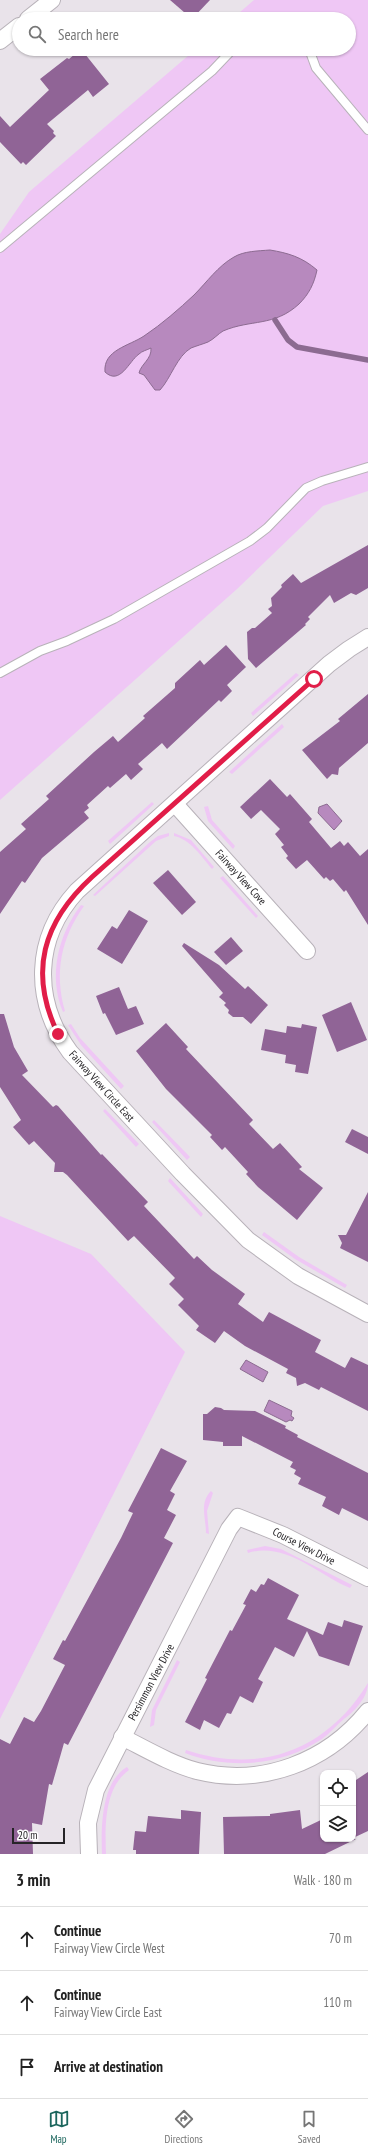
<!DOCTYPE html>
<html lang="en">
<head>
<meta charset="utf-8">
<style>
	:root { --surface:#fff; --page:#f6f6f6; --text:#222; --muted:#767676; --line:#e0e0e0; --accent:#1c665d }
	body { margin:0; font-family:"PT Sans Narrow",sans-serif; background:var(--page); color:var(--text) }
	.controls { position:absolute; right:12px; bottom:12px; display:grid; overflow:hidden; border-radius:8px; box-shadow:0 1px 3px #0004 }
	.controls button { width:36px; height:36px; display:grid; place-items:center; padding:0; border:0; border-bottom:1px solid var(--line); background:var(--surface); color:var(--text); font:20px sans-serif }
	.scale { position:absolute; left:12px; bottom:10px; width:53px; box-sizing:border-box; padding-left:4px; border:2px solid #262427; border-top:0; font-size:11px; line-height:14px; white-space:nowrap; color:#262427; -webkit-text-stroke:3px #fff; paint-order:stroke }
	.stop { position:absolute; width:12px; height:12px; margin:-9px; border:3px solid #e11d48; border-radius:50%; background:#fff }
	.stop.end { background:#e11d48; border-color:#fff; box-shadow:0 1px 4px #0008 }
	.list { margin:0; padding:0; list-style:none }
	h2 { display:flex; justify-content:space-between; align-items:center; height:52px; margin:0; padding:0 16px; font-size:17px }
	h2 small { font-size:13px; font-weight:400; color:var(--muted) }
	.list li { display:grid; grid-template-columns:26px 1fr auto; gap:12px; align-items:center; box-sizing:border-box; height:64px; padding:0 16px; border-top:1px solid var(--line) }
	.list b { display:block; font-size:15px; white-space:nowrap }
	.list p { margin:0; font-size:13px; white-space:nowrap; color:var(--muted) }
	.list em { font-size:13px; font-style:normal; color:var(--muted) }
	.icon { flex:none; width:22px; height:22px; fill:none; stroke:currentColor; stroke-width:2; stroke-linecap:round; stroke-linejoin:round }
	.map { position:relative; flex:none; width:368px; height:1854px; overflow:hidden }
	.search { position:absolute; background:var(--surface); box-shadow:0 1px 3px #0004; left:12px; right:12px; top:12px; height:44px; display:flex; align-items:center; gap:10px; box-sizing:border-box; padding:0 14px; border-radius:22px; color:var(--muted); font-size:15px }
	.sheet { height:244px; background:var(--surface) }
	nav { display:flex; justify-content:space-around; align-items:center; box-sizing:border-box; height:56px; border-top:1px solid var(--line); background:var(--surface); font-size:11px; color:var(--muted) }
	nav a { display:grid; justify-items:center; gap:2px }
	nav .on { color:var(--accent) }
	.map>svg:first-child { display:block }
</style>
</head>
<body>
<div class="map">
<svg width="368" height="1854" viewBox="0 0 368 1854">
	<rect width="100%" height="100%" fill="#e9e3ea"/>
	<g fill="#efc7f5">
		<path d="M254 0H368V491L323 506 237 589 0 800V234L29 192 196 49H349V19H232Z"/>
		<path d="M296 673 299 675 253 716 251 713Z"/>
		<path d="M282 724 284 727 232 774 229 772Z"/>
		<path d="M152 802 154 804 110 844 108 841Z"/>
		<path d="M208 806 212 820 235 846 233 849 208 821 204 807Z"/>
		<path d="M169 833V836L156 841 95 896 93 895 150 842 158 836Z"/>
		<path d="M174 833 191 840 214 867 212 869C202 857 190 839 174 836Z"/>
		<path d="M223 876 258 916 256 918 220 878Z"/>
		<path d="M81 905 84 906C61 938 54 973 65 1011L63 1012C48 976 58 935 81 905Z"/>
		<path d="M71 1024 80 1038 124 1086 121 1089 81 1045 68 1025Z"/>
		<path d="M105 1109 139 1144 136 1147 103 1111Z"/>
		<path d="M154 1120 190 1157 187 1160 152 1122Z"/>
		<path d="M170 1178 203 1214 201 1217 168 1181Z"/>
		<path d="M0 1216 91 1254 185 1352 0 1719Z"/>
		<path d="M264 1232 299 1257 347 1285 345 1288 295 1259 262 1235Z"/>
		<path d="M211 1491 213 1493 207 1511 209 1534 206 1533C206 1518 199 1503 211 1491Z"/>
		<path d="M265 1546 281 1549 352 1585 350 1588 341 1584C313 1569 281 1542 248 1553L247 1550Z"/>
		<path d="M177 1660 180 1662 156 1710 154 1725 150 1727 152 1710Z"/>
		<path d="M368 1683C368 1697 355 1711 344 1719 337 1725 330 1733 322 1739 281 1766 230 1770 185 1753L186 1750C261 1775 327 1750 368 1683Z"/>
		<path d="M127 1767 129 1770C104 1788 105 1826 106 1854H102C101 1828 101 1782 127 1767Z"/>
	</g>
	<g fill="#b789be" stroke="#8c6b91">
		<path d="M270 250C288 253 302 257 317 270 314 284 309 294 299 304 274 327 251 319 223 331 218 334 214 339 208 342 203 344 196 346 191 348 177 356 171 378 160 390H155L144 375 139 373C141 364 152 359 151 348 147 350 142 351 139 354 129 361 120 386 105 372 103 350 129 346 144 336 162 324 179 309 194 295 207 282 218 266 234 257 244 251 258 251 270 250Z"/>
		<path d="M327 804 342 821 334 830 318 813 319 807Z"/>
		<path d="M246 1360 268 1372 263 1382 240 1369Z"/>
		<path d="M269 1400 292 1411 291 1416 294 1418 292 1421 290 1420 286 1422 264 1411Z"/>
	</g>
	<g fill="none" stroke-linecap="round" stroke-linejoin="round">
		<path stroke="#8c6b91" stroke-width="5.5" d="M275 320 288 340 297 347 368 360"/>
	</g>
	<g fill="#906496">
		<path d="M170 0H210L192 19Z"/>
		<path d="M81 49 109 84 93 97 88 90 47 124 54 131 53 133 56 136 26 165 23 162 21 164 0 142V116L10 127 49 90 40 79 67 58 69 59Z"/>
		<path d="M368 545V588L356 595 351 593 334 603 330 595 308 617 310 619 305 624 306 625 256 668 248 659 247 632 252 628H255L272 613 268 609 272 606 271 598 282 587 281 585 293 574 301 583Z"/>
		<path d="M226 645 246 667 227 685 232 691 221 702 219 700 167 749 162 743 138 764 143 769 131 780 126 774 110 788 108 786 87 805 89 808 84 812 89 818 42 858 25 883 22 881 0 914V852L26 829 21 824 49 799 46 796 94 752 113 736 118 742 145 718 143 716 175 688V683L200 660 204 665Z"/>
		<path d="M368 694V743L339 768 338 775 332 774 327 779 302 750 340 721 338 719Z"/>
		<path d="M270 779 287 797 290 794 312 819 309 822 331 848 340 841 344 846 348 842 360 856 368 849V925L346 890 344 892 333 879 330 881 326 877 324 879 307 860 296 869 286 858 288 856 281 847 284 845 275 834 280 829 261 810 251 819 240 807Z"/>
		<path d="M168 870 196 902 182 915 153 883Z"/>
		<path d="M129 910 148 921 122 964 97 949 112 926 117 929Z"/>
		<path d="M231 937 243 951 226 965 214 952Z"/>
		<path d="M184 943 219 965 245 989 248 986 268 1005 251 1024 243 1017H233L228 1013 229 1010 224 1005 226 1003 219 997 223 993 182 946Z"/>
		<path d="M119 987 128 1009 136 1006 144 1024 116 1035 105 1013 103 1014 96 996Z"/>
		<path d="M351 1002 367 1040 337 1052 322 1015Z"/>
		<path d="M0 1014H4L14 1047 28 1071 22 1075 53 1107 56 1105 58 1106 101 1155 102 1154 148 1202 144 1206 194 1259 197 1256 212 1270 245 1294 238 1304 263 1322 269 1312 321 1340 315 1352 345 1368 351 1357 368 1365V1411L321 1387 319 1390 305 1383 297 1386 296 1378 286 1373 288 1369 245 1346 224 1331 215 1343 196 1330 199 1326 178 1305 184 1299 169 1284 175 1278 134 1236 128 1241 67 1175 63 1172H54L55 1163 34 1141 29 1145 13 1127 21 1120 0 1087Z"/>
		<path d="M166 1023 188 1047 186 1049 253 1120 249 1124 273 1149 280 1143 302 1167 299 1169 323 1188 297 1220 258 1187 246 1174 248 1172 225 1147 222 1150 210 1137 212 1135 166 1089 136 1051Z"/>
		<path d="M302 1024 317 1027 308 1074 295 1072 296 1065 285 1063 286 1055 261 1050 265 1029 286 1033 287 1026 301 1028Z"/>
		<path d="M352 1129 368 1137V1154L345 1142Z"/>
		<path d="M368 1192V1262L340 1248 342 1243 338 1235H346Z"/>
		<path d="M215 1407 221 1408 224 1410 255 1411 286 1426 285 1428 298 1435 297 1437 368 1473V1521L342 1508 339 1515 322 1506 326 1497 298 1484 301 1478 294 1474 296 1470 290 1467 293 1462 242 1436V1446H223V1442L203 1440V1414H207Z"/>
		<path d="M161 1448 187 1461 170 1491 175 1494 167 1510 176 1515 164 1538 173 1543 68 1745 64 1743 52 1785 49 1784 42 1825 32 1823 33 1854H0V1739L10 1744 24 1717 34 1722 41 1711 65 1665 53 1659 63 1640 65 1641 121 1538 133 1513 128 1511Z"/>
		<path d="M268 1578 299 1595 287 1619 323 1635 328 1622 342 1627 344 1620 363 1626 349 1666 319 1656 307 1631 294 1657 275 1647 258 1679 263 1682 253 1703 240 1696 231 1714 227 1713 219 1728 204 1720 200 1730 185 1722 207 1679 205 1678 230 1630 232 1631 246 1605 243 1604 251 1589 256 1592 261 1584 264 1585Z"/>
		<path d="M368 1772V1831L353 1838V1782Z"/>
		<path d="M181 1810 201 1812 199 1854H136V1850H133L135 1831 146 1832 148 1816 181 1819Z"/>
		<path d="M300 1810 302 1829 323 1819V1839H356L325 1854H224L223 1817 270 1816V1814Z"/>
	</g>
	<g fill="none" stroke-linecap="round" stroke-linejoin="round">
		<g stroke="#b8b2b9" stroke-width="10">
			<g id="service">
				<path d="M309 49 316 68 368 130"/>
				<path d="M0 248 212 71 233 49"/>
				<path d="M0 673 40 651 67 641 114 619 250 541 267 528 306 488 322 481 368 467"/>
			</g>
		</g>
		<g stroke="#b8b2b9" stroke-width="18">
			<g id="minor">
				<path d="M28 19 52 0"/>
				<path d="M0 41 19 26"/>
				<path d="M368 637 349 649 329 664 77 891C34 938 32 1000 70 1052L183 1174 248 1240 298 1276 368 1314"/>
				<path d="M175 804 307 951"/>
				<path d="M122 1737C146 1749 171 1764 197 1771 262 1787 327 1762 368 1711"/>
				<path d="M89 1854 88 1823 96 1790 229 1529 238 1517 283 1535 368 1578"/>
			</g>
		</g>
		<use href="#service" stroke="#fff" stroke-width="8"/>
		<use href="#minor" stroke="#fff" stroke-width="16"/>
	</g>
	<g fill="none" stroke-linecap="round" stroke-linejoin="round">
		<path stroke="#e11d48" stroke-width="5" d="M58 1034C28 972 43 922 92 877L314 679"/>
	</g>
	<g text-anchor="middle" stroke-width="3" stroke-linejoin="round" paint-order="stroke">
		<g font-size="11" fill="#262427" stroke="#fff">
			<text transform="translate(241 877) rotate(48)" y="4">Fairway View Cove</text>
			<text transform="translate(102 1086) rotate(48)" y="4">Fairway View Circle East</text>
			<text transform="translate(304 1546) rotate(27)" y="4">Course View Drive</text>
			<text transform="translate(151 1682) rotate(-62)" y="4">Persimmon View Drive</text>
		</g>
	</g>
</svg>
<div class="controls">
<button><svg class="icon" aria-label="locate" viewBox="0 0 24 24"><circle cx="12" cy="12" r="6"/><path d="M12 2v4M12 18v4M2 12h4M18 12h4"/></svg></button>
<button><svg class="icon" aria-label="layers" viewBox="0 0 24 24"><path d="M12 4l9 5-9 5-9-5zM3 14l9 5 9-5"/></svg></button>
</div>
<div class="scale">20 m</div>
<div class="stop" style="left:314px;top:679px"></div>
<div class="stop end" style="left:58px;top:1034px"></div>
<div class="search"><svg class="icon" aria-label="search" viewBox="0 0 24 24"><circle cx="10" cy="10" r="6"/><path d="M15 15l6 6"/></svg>Search here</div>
</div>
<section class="sheet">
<h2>3 min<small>Walk · 180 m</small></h2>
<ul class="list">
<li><svg class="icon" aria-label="ahead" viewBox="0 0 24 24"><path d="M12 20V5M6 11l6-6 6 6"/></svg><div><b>Continue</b><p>Fairway View Circle West</p></div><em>70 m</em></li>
<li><svg class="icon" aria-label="ahead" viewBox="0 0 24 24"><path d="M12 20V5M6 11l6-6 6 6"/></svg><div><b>Continue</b><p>Fairway View Circle East</p></div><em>110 m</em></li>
<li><svg class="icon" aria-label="arrive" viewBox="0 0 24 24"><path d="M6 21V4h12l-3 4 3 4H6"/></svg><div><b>Arrive at destination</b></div></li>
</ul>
</section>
<nav>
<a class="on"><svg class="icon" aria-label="map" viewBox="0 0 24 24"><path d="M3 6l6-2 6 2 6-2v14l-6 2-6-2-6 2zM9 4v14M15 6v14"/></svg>Map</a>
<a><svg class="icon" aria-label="directions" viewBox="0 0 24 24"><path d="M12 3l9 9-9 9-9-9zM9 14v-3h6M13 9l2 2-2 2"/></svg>Directions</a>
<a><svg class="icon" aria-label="saved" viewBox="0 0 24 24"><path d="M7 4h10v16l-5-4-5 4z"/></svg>Saved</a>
</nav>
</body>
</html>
